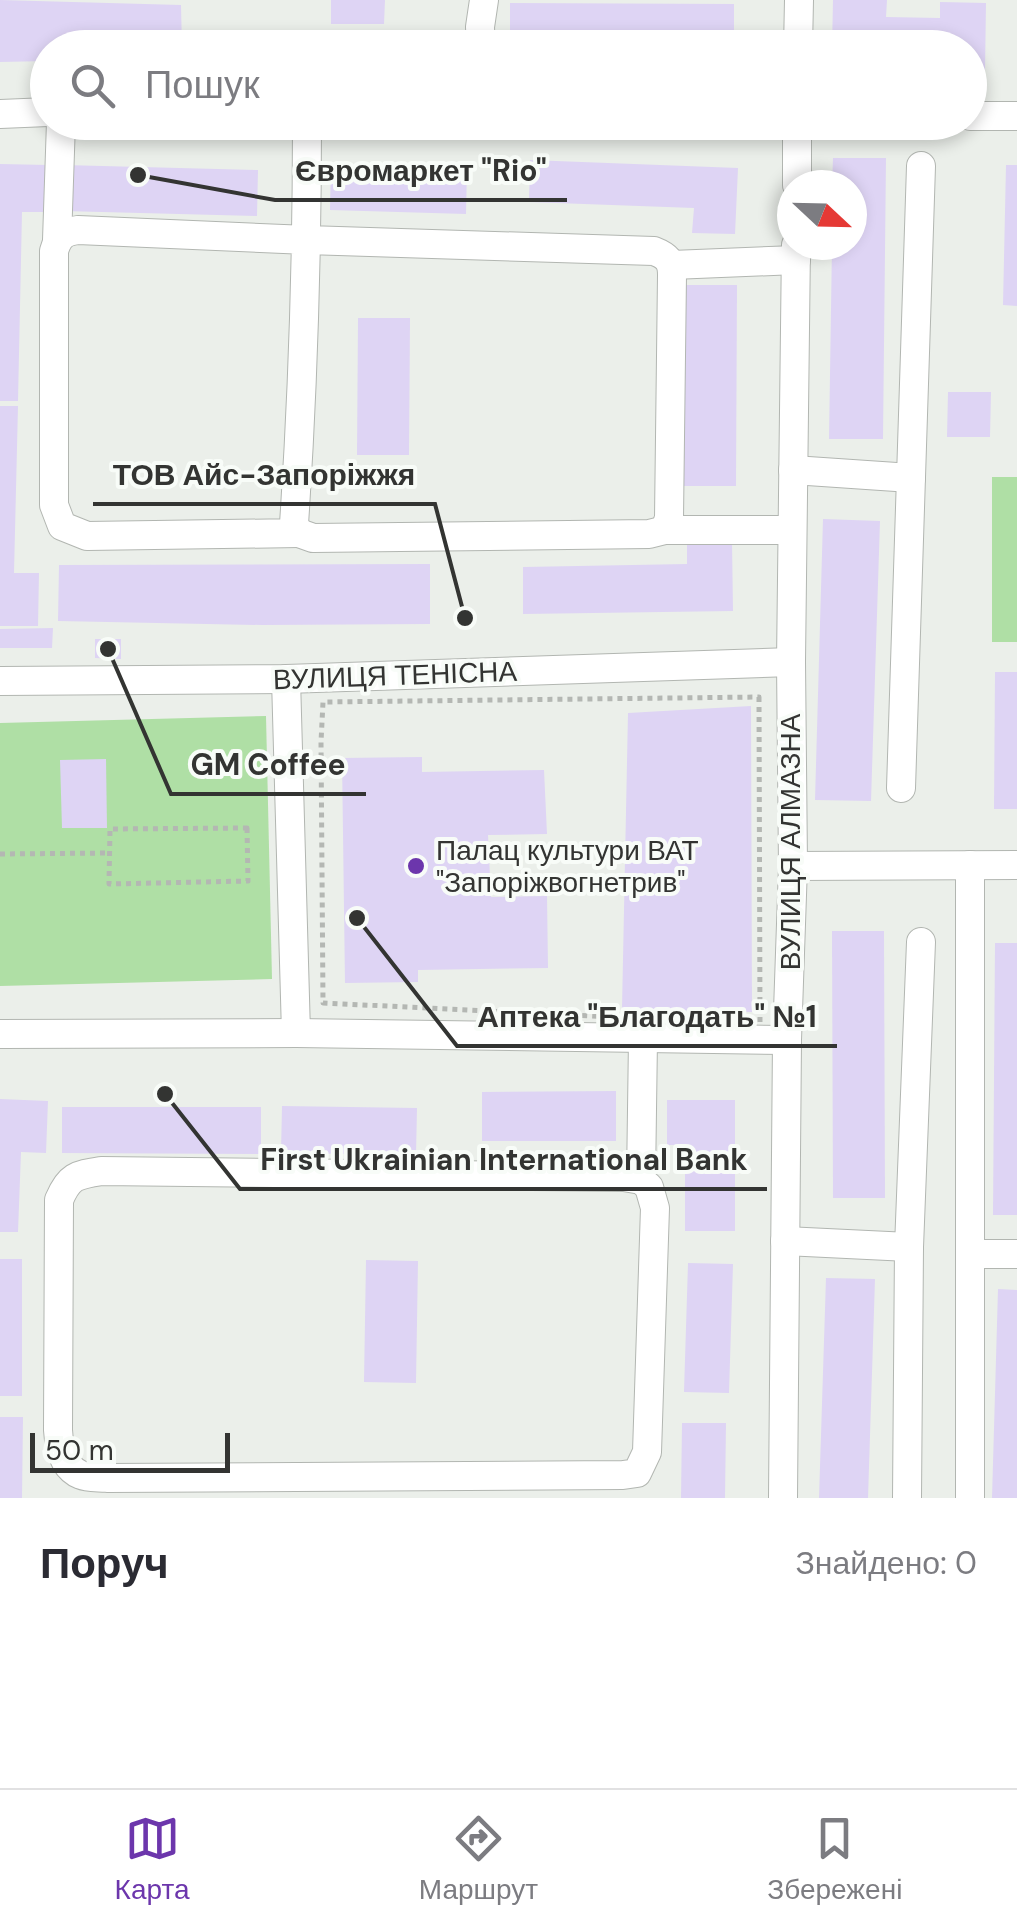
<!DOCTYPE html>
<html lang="uk">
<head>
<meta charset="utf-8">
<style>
	:root { --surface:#fff; --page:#f2f2f3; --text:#2b2b33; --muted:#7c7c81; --line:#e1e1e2; --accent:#6c36ac }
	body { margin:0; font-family:"DM Sans",sans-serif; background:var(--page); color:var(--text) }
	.compass { position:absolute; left:777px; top:170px; width:90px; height:90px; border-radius:50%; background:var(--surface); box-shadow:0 5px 15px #0003; rotate:112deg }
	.scale { position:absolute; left:30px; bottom:25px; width:200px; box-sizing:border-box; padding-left:10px; border:5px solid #333432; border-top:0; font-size:28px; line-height:35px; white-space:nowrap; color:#333432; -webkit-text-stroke:8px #f8fcf8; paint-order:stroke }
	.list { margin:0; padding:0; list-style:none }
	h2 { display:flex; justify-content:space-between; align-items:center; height:130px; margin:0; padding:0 40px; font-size:42px }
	h2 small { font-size:32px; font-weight:400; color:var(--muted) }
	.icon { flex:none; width:55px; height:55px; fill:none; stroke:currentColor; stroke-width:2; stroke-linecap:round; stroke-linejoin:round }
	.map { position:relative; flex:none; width:1017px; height:1498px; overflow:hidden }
	.search { position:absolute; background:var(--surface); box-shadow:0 5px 15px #0003; left:30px; right:30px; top:30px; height:110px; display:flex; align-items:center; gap:25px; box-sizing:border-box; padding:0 35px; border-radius:55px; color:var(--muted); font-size:38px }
	.sheet { height:290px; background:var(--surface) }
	nav { display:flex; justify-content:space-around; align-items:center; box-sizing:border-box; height:140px; border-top:2px solid var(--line); background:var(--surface); font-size:28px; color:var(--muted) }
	nav a { display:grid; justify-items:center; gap:5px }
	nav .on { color:var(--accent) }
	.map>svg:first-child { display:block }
</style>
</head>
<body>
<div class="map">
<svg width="1017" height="1498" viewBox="0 0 1017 1498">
	<rect width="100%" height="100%" fill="#ebefea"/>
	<g fill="#afdfa5">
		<rect x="992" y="477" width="25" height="165"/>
		<path d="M266 716 272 979 0 986V723Z"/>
	</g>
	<g fill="#ded4f4">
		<path d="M0 0 181 5 182 48H48V61L0 62Z"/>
		<path d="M331 0H385L384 24H331Z"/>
		<path d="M833 0H887L886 17 940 18V2L986 3 985 70H970V48H832Z"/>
		<path d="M510 3 734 4V48H510Z"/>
		<path d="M833 158H886L883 439H829L832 245H852V185H832Z"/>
		<path d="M530 160 738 168 735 234 692 233 694 208 529 202Z"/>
		<path d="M0 164 48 165 47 212H22L18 401H0Z"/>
		<path d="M331 164 467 168 466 214 330 210Z"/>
		<path d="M64 165 258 170 257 216 63 211Z"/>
		<path d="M1006 165H1017V306L1003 305Z"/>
		<path d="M685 285H737L736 486H684Z"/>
		<path d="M358 318H410L409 455H357Z"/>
		<path d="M948 392H991L990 437H947Z"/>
		<path d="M0 406H18L14 573H39L38 626H0Z"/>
		<path d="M823 519 880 521 871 801 815 800Z"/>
		<path d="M732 542 733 611 523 614V567L687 564V543Z"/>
		<path d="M430 564V624L262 625 58 621 59 565Z"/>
		<path d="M53 628 52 648H0V629Z"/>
		<path d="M95 639H121V659L95 658Z"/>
		<path d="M995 672H1017V809H994Z"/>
		<path d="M751 706 752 1012 622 1009 628 713Z"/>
		<path d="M422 757V772L544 770 547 834 488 835 491 897 547 896 548 968 418 970V982L345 983 342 758Z"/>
		<path d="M106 759 107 828H62L60 760Z"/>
		<path d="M832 931H884L885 1198H833Z"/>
		<path d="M995 943H1017V1215H993Z"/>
		<path d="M616 1091V1141H482V1092Z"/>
		<path d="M0 1099 48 1101 46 1153 21 1152 18 1232H0Z"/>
		<path d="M667 1100H735V1231H685V1145H667Z"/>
		<path d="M282 1106 417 1108 416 1155 281 1153Z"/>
		<path d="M62 1107H261V1154L62 1153Z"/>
		<rect x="0" y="1259" width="22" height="137"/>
		<path d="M366 1260 418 1261 416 1383 364 1382Z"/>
		<path d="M688 1263 733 1264 729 1393 684 1392Z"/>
		<path d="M826 1278 875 1279 868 1498H819Z"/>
		<path d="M998 1289 1017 1290V1498H992Z"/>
		<path d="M0 1417H23L22 1498H0Z"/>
		<path d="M682 1423H726L725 1498H681Z"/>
	</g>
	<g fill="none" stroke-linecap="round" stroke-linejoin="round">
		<g stroke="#b2b6b1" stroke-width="30">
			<g id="minor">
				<path d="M481 48 480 27 484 0"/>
				<path d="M798 48 799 0"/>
				<path d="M0 114 48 112"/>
				<path d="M970 116H1017"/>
				<path d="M307 122C307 257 303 390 294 524L299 533 87 536 62 526 54 505V251C58 237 63 232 78 230L307 240 654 251C667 256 672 261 672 275L669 518 665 530"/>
				<path d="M797 185V122"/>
				<path d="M57 240 61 122"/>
				<path d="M672 265 796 260"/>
				<path d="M793 470 911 478"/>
				<path d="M299 533 313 538 649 534 665 530H792"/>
				<path d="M286 679 296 1033"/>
				<path d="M0 681 286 679 791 662"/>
				<path d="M901 788 921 166"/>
				<path d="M793 866 1017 865"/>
				<path d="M0 1034 296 1033 787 1040"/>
				<path d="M641 1180 624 1177 101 1171C76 1175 69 1176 59 1200L58 1430C59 1447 63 1468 81 1475 88 1478 100 1477 107 1478L623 1475 637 1473 647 1452 655 1208 649 1187 641 1180 643 1039"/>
				<path d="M785 1241 909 1247"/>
				<path d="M970 1254H1017"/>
				<path d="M783 1498 787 1040 793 866 791 662 796 245"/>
				<path d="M907 1498 909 1247 921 942"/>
				<path d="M970 1498V865"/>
			</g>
		</g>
		<g stroke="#b4b7b3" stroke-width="5" stroke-dasharray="5 5" stroke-linecap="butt">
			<path d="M759 697 760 1024 323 1003 321 742 323 702Z"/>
			<path d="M247 828 248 881 109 884 110 829Z"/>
			<path d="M0 854 109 853"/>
		</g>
		<use href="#minor" stroke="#fff" stroke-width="28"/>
	</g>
	<circle fill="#6c36ac" stroke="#f8fcf8" stroke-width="4" cx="416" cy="866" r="10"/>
	<g text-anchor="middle" stroke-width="8" stroke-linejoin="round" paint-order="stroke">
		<g font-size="28" fill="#333432" stroke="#f8fcf8">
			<text transform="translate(395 675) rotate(-2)" y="10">ВУЛИЦЯ ТЕНІСНА</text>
			<text transform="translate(790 842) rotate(-90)" y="10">ВУЛИЦЯ АЛМАЗНА</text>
		</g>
		<g font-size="28" fill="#333432" stroke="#f8fcf8" text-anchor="start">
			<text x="436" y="860">Палац культури ВАТ<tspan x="436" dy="32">"Запоріжвогнетрив"</tspan></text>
		</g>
	</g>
	<path fill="none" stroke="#333432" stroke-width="4" d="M138 175L275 200H567M465 618L435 504H93M108 649L171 794H366M357 918L457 1046H837M165 1094L240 1189H767"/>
	<g fill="#333432" stroke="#f8fcf8" stroke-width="4">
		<circle cx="138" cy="175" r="10"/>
		<circle cx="465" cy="618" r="10"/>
		<circle cx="108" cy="649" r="10"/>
		<circle cx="357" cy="918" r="10"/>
		<circle cx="165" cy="1094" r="10"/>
	</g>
	<g font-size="30" text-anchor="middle" font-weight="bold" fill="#333432" stroke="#f8fcf8" stroke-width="8" stroke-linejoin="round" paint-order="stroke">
		<text x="421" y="181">Євромаркет "Rio"</text>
		<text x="264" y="485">ТОВ Айс-Запоріжжя</text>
		<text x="268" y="775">GM Coffee</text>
		<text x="647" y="1027">Аптека "Благодать" №1</text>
		<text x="504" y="1170">First Ukrainian International Bank</text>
	</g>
</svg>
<svg class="compass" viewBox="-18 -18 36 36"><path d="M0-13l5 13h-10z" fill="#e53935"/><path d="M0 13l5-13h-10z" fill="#7c7c81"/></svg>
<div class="scale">50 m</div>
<div class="search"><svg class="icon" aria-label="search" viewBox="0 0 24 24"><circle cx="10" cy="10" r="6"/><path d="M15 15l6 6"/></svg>Пошук</div>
</div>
<section class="sheet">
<h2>Поруч<small>Знайдено: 0</small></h2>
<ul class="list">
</ul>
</section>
<nav>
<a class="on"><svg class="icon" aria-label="map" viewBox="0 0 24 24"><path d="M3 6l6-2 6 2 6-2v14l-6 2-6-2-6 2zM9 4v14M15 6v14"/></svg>Карта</a>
<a><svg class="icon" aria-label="directions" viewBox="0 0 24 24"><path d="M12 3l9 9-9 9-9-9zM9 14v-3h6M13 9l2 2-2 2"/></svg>Маршрут</a>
<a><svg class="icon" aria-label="saved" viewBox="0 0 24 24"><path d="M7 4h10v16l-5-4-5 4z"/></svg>Збережені</a>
</nav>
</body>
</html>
